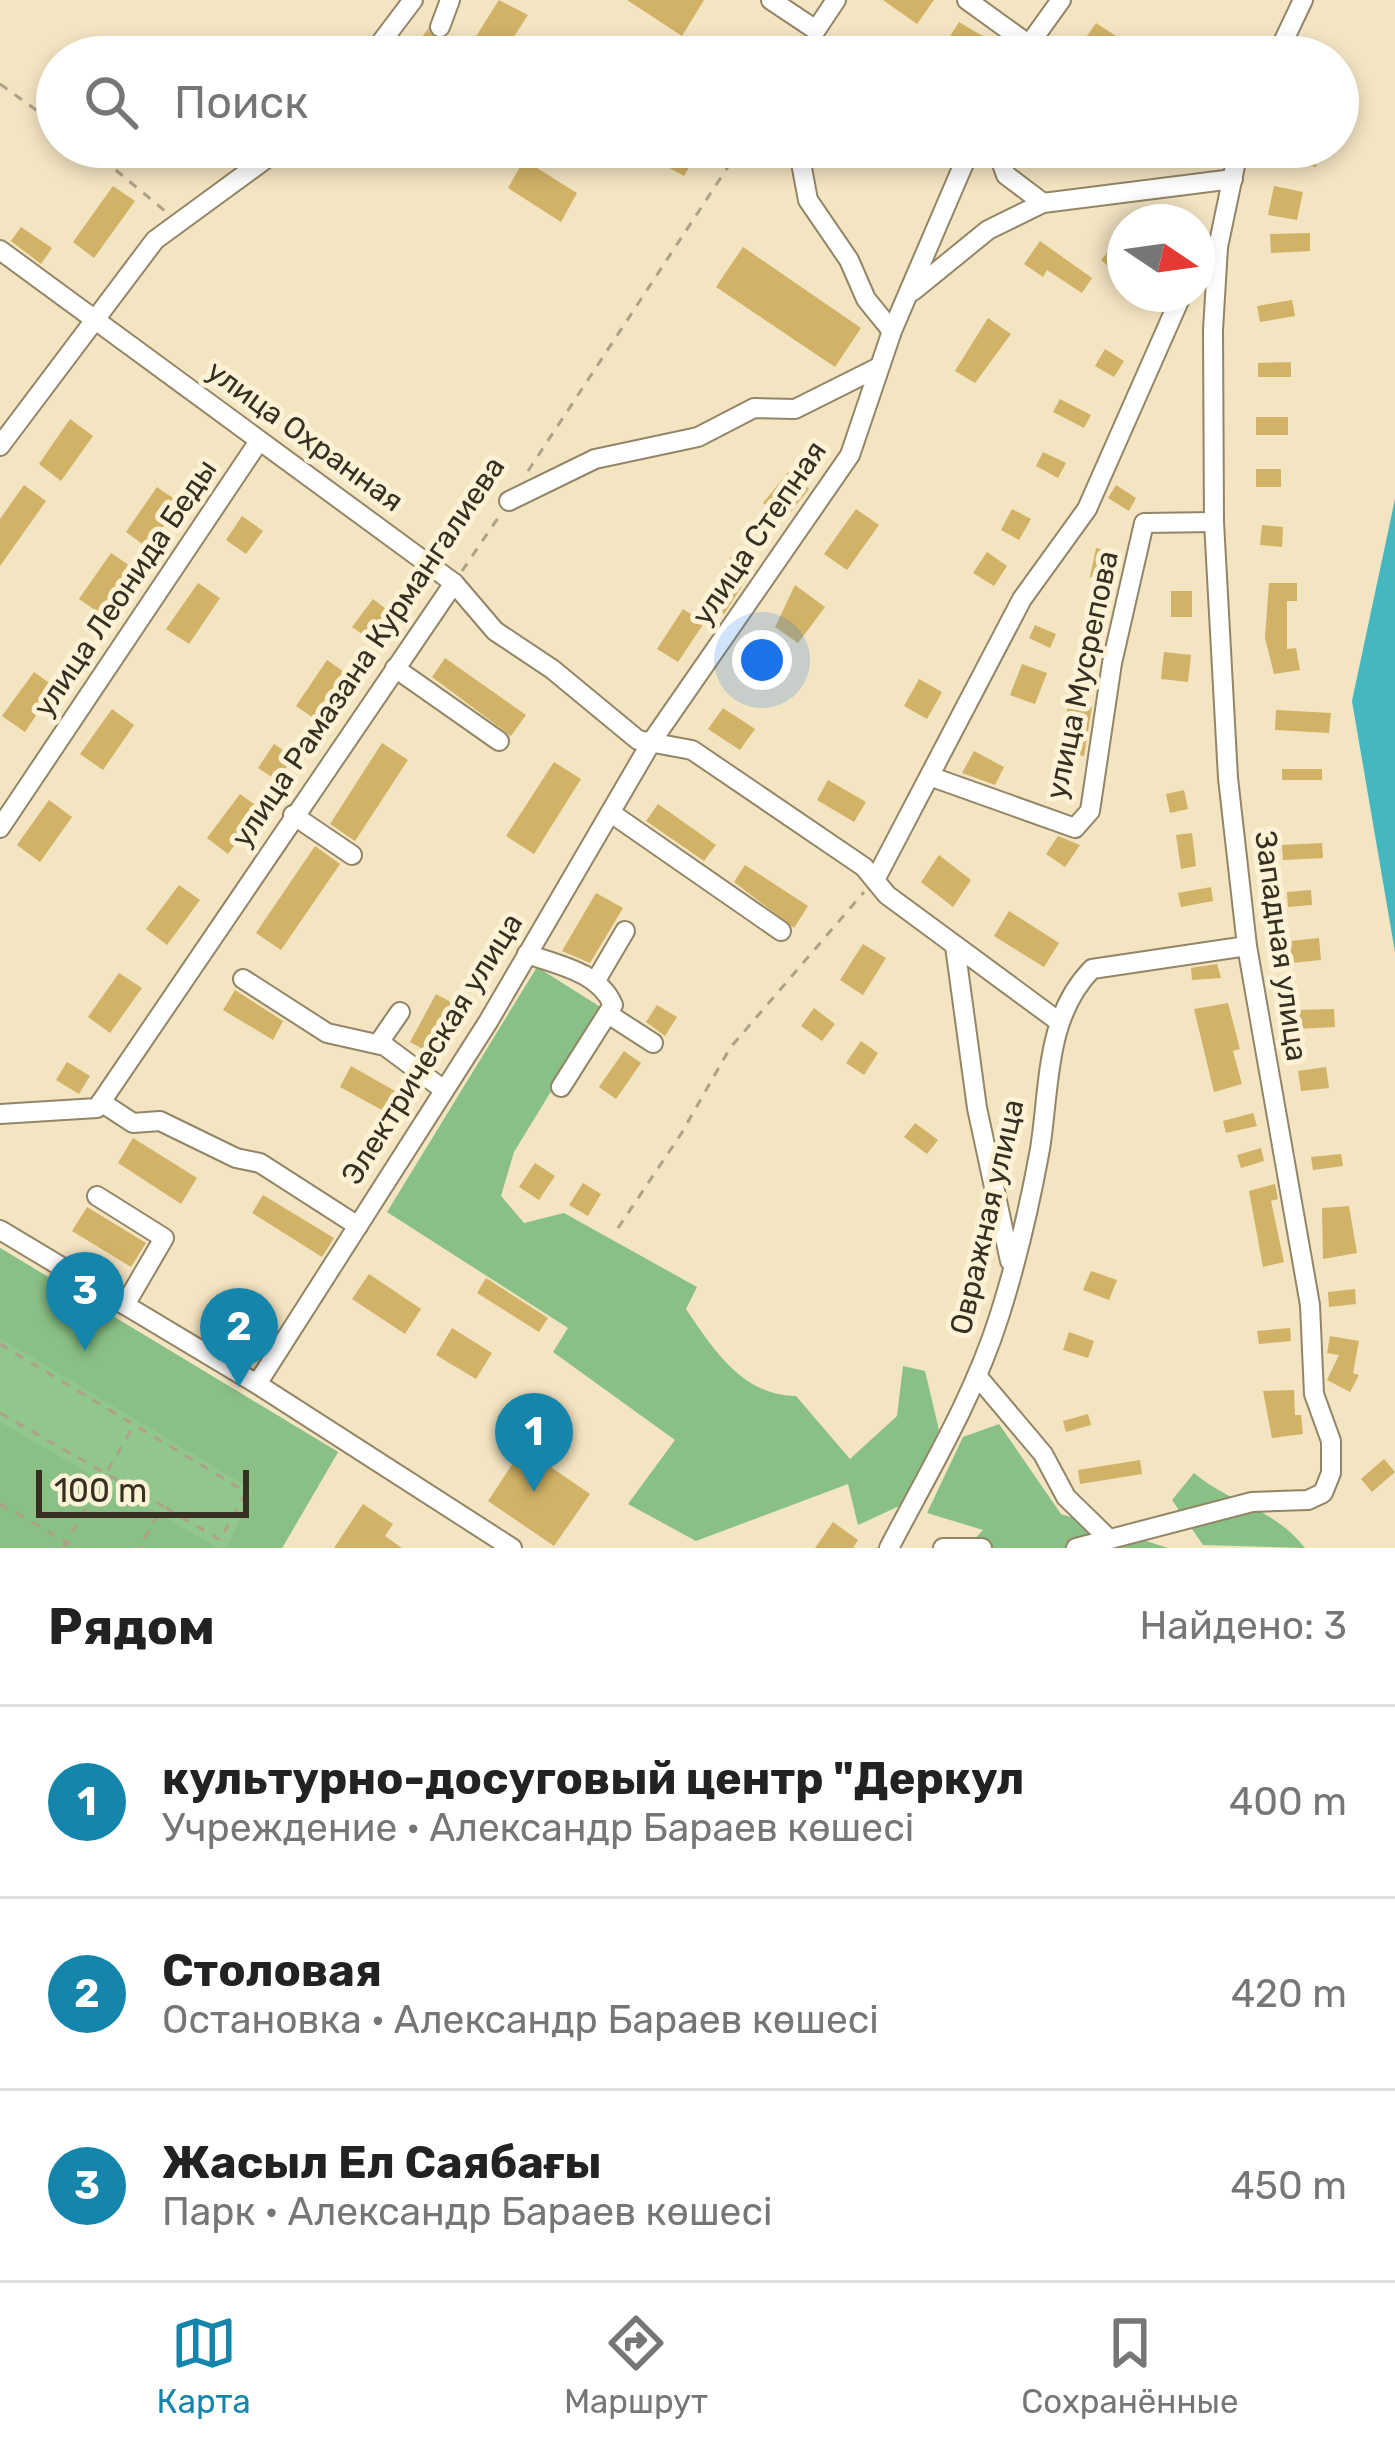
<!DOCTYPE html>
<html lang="ru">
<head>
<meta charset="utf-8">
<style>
	:root { --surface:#fff; --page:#f2f2f2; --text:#222; --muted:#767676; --line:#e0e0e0; --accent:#1585ab }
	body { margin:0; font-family:Rubik,sans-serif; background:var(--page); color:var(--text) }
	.compass { position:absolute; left:1107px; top:204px; width:108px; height:108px; border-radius:50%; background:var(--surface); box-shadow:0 6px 18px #0003; rotate:103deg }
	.scale { position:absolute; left:36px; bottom:30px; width:213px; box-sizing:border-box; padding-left:12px; border:6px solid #363023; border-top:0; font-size:33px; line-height:42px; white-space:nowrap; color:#363023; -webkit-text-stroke:9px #fef2d6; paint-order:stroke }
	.you { position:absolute; left:762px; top:660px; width:42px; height:42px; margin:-30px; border:9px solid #fff; border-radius:50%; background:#1a73e8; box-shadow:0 0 0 18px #1a73e833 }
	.badge { display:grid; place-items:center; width:78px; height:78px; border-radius:50%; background:var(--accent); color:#fff; font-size:39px; font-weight:700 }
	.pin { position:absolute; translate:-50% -99px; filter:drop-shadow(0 3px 6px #0008) }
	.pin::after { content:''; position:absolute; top:63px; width:42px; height:36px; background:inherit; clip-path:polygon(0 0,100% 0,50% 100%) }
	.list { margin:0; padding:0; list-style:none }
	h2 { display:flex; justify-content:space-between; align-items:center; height:156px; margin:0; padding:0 48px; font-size:51px }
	h2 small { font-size:39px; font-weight:400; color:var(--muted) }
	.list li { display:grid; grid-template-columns:78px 1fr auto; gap:36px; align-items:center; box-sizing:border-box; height:192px; padding:0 48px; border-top:3px solid var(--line) }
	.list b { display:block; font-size:45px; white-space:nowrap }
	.list p { margin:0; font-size:39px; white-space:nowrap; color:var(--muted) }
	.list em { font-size:39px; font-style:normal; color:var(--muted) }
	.icon { flex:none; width:66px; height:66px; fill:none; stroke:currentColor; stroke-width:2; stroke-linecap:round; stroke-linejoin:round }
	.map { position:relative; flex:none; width:1395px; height:1548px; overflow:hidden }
	.search { position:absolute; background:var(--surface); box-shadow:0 6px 18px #0003; left:36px; right:36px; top:36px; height:132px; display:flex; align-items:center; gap:30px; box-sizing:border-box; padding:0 42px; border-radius:66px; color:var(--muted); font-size:45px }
	.sheet { height:732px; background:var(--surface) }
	nav { display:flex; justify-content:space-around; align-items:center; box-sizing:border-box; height:168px; border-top:3px solid var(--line); background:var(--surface); font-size:33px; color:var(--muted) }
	nav a { display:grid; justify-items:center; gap:6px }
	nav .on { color:var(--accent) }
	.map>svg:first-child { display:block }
</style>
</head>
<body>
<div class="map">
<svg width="1395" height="1548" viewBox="0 0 1395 1548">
	<rect width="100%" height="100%" fill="#f3e4c2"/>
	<path fill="#91c68d" d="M0 1248 338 1452 282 1548H0Z"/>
	<g fill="#89c085">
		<path d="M537 967 602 1008 514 1152 501 1196 524 1223 564 1213 697 1287 686 1309C713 1349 743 1396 796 1396L850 1459 897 1416 903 1366 925 1371 939 1430 906 1503 858 1525 848 1484 696 1541 628 1504 675 1440 553 1352 568 1328 387 1212Z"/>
		<path d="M0 1248 338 1452 282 1548H227L253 1490 0 1338Z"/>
		<path d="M0 1422 218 1548H0Z"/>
		<path d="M999 1424 1061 1514 1168 1548H966L983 1530 927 1513 963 1437Z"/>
		<path d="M1194 1473C1232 1505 1273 1507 1305 1548L1203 1545 1172 1500Z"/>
	</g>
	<path fill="#45b7c0" d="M1395 499V952L1352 701Z"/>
	<g fill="#d1b266">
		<path d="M499 0 528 15 501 57H463Z"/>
		<path d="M627 0H704L682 36Z"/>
		<path d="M883 0H934L917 24Z"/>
		<path d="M959 22 996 44 988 57H966L945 44Z"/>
		<path d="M1096 23 1148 57H1097L1080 46Z"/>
		<path d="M427 30 441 40 430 57H408Z"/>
		<path d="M658 147H701L684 176 651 158Z"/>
		<path d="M1294 147H1321L1316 167 1291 161Z"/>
		<path d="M524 160 577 193 561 222 508 188Z"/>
		<path d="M113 186 135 201 94 258 73 242Z"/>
		<path d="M1274 186 1303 192 1297 220 1268 215Z"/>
		<path d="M21 227 52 248 41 264 11 241Z"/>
		<path d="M1310 233V251L1271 253 1270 234Z"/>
		<path d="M1040 241 1092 278 1082 293 1047 270 1043 277 1024 264Z"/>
		<path d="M743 247 861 328 835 367 716 287Z"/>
		<path d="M1111 248 1125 260V280L1101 260Z"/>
		<path d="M1292 300 1295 316 1260 322 1257 306Z"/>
		<path d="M988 318 1011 334 975 383 955 371Z"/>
		<path d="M1105 349 1124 361 1114 377 1095 366Z"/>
		<path d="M1291 362V377H1258V363Z"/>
		<path d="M1060 399 1091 415 1084 428 1053 412Z"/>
		<rect x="1256" y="417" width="32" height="18"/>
		<path d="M70 419 93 436 61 481 39 464Z"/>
		<path d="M1043 452 1066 463 1058 478 1036 466Z"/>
		<rect x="1256" y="469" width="25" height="18"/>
		<path d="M789 471 809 489 784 520 763 503Z"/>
		<path d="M24 485 46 501 0 566V519Z"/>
		<path d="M1116 485 1136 498 1129 511 1108 498Z"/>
		<path d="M157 487 180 503 148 548 126 532Z"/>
		<path d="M856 509 879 525 847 570 824 554Z"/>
		<path d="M1012 509 1031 519 1019 540 1001 530Z"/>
		<path d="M242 516 263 531 246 554 226 540Z"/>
		<path d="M1262 525 1283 527 1282 547 1260 545Z"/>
		<path d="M1096 548 1121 554 1116 582 1090 577Z"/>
		<path d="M987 552 1007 566 994 586 973 573Z"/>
		<path d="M111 553 133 568 101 614 79 599Z"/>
		<path d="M732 555 753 569 724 614 714 608 678 662 657 649 683 609 695 617Z"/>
		<path d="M198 583 220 598 189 644 166 629Z"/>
		<path d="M1269 583H1297V601H1287V649L1296 648 1300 670 1274 674 1265 638Z"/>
		<path d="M795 585 825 607 798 643 775 627Z"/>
		<rect x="1171" y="591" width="21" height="26"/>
		<path d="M373 599 391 613 371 640 352 627Z"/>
		<path d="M1035 625 1056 634 1050 648 1029 638Z"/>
		<path d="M1164 652 1191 655 1188 682 1161 679Z"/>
		<path d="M445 658 526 715 511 736 432 677Z"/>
		<path d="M327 660 350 676 319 722 296 706Z"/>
		<path d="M1022 664 1047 673 1035 704 1010 695Z"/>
		<path d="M34 672 55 687 25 732 2 716Z"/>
		<path d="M919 679 942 692 927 719 904 706Z"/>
		<path d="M1069 702 1092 707 1084 756 1059 751Z"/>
		<path d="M723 708 755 729 740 750 708 729Z"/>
		<path d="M112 709 134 725 103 770 80 754Z"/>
		<path d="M1276 710 1331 713 1329 733 1275 730Z"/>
		<path d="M382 743 408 760 355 841 330 824Z"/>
		<path d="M274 744 293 757 278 781 258 768Z"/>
		<path d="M974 751 1004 767 995 785 962 773Z"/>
		<path d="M554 762 581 779 534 854 506 836Z"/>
		<rect x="1282" y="769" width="40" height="11"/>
		<path d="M828 780 866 802 854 822 817 800Z"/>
		<path d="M1184 790 1188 809 1170 813 1166 794Z"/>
		<path d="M240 794 261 809 228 854 207 838Z"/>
		<path d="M49 800 72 817 40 862 17 845Z"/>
		<path d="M658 804 716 845 704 861 646 821Z"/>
		<path d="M1192 833 1196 866 1181 869 1176 835Z"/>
		<path d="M1058 836 1080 845 1065 867 1046 854Z"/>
		<path d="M1322 843 1323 858 1283 860 1282 845Z"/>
		<path d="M315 846 340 864 281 950 256 933Z"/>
		<path d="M939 855 971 880 953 907 921 882Z"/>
		<path d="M745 865 808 906 794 928 734 882Z"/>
		<path d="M179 885 200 900 167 945 146 929Z"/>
		<path d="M1211 887 1213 901 1181 907 1178 893Z"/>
		<path d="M1311 890 1312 905 1288 907 1287 892Z"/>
		<path d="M596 893 623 908 590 963 562 951Z"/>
		<path d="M1009 911 1059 943 1044 967 994 936Z"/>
		<path d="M1319 938 1321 960 1292 963 1290 941Z"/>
		<path d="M863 944 886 958 863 995 840 980Z"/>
		<path d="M1217 964 1221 978 1192 980 1191 968Z"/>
		<path d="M119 973 142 988 110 1033 88 1017Z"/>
		<path d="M235 990 283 1021 273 1040 223 1010Z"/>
		<path d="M436 994 458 1006 432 1054 410 1042Z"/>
		<path d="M1228 1003 1240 1049 1233 1051 1242 1084 1214 1092 1194 1009Z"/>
		<path d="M657 1005 677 1017 665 1036 646 1022Z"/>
		<path d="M814 1008 835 1024 822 1041 801 1026Z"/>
		<path d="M1334 1009 1335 1027 1296 1029V1010Z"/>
		<path d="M861 1041 878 1053 864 1075 846 1063Z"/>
		<path d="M624 1051 641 1063 616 1099 599 1087Z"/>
		<path d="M67 1062 90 1076 79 1094 56 1080Z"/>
		<path d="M351 1066 402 1095 391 1115 340 1087Z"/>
		<path d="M1326 1067 1329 1088 1301 1091 1298 1071Z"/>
		<path d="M1253 1113 1257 1126 1226 1133 1223 1121Z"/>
		<path d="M915 1123 938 1140 927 1154 904 1137Z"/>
		<path d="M133 1138 197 1178 181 1204 118 1163Z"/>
		<path d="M1261 1148 1264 1161 1241 1168 1237 1155Z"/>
		<path d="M1341 1154 1343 1166 1313 1170 1311 1157Z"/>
		<path d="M535 1163 555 1176 539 1200 519 1187Z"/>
		<path d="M583 1183 601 1194 588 1216 569 1205Z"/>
		<path d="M1275 1184 1278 1199 1271 1201 1284 1262 1263 1267 1249 1191Z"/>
		<path d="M263 1195 334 1238 322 1257 252 1213Z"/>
		<path d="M1349 1206 1357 1253 1323 1259 1322 1208Z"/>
		<path d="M87 1207 146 1243 131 1267 72 1231Z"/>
		<path d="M1091 1271 1117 1280 1109 1300 1083 1290Z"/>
		<path d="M369 1274 421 1309 405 1334 352 1299Z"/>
		<path d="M486 1278 548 1318 539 1332 477 1293Z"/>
		<path d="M1355 1289 1356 1304 1329 1307 1328 1292Z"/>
		<path d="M452 1328 492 1353 476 1379 436 1355Z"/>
		<path d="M1290 1328 1291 1341 1259 1344 1257 1331Z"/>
		<path d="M1069 1332 1094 1341 1088 1358 1063 1350Z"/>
		<path d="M1330 1336 1359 1341 1353 1373 1359 1375 1350 1392 1327 1380 1339 1355 1327 1353Z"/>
		<path d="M1294 1390 1295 1415H1301L1303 1434 1272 1438 1263 1391Z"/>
		<path d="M1088 1414 1091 1425 1066 1432 1063 1421Z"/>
		<path d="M523 1448 590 1494 554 1546 488 1501Z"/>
		<path d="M1384 1459 1395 1472 1372 1492 1361 1479Z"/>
		<path d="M1140 1460 1142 1474 1080 1484 1078 1470Z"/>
		<path d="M363 1504 393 1524 385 1536 402 1548H334Z"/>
		<path d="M833 1522 858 1540 853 1548H815Z"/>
	</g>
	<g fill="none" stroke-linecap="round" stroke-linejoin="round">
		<path stroke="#cdc0a2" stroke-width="18" stroke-dasharray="18 9" stroke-linecap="butt" d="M419 57 440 27"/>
		<g stroke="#938666" stroke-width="22">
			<g id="minor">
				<path d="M771 0 816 30 836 0"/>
				<path d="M967 0 1028 44"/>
				<path d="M440 27 450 0"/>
				<path d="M370 57 413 0"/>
				<path d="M1020 57 1061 0"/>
				<path d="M1276 57 1303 0"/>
				<path d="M798 147 808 200 849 260 866 299 892 331"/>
				<path d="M1043 203 1233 179"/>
				<path d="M0 250 454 583 495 631 552 669 638 740 692 750 864 867 887 895 1058 1021"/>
				<path d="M1197 259 1201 251 1218 247"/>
				<path d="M913 291 988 230 1043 203 1006 175 996 147"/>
				<path d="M0 446 155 240 282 147"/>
				<path d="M509 501 595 459 698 437 754 408 795 409 879 367"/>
				<path d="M395 668 499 741"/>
				<path d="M932 777 1075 828 1090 811 1112 663 1144 523 1214 522"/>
				<path d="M611 813 781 931"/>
				<path d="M293 815 352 855"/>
				<path d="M0 828 259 441"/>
				<path d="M875 880 1022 599 1087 509 1182 294"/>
				<path d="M955 946 977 1108 1010 1261"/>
				<path d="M527 954C558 965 599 972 613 1005L561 1087"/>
				<path d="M243 979 327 1033 385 1046 444 1090"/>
				<path d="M595 982 625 931"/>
				<path d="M608 1014 653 1043"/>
				<path d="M378 1044 400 1012"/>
				<path d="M101 1102 133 1123 160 1121 236 1158 260 1163 358 1226"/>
				<path d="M0 1114 97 1108 454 583"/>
				<path d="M97 1196 164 1238 125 1305"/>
				<path d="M0 1230 257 1384 512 1548"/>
				<path d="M978 1377 1043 1454 1066 1497 1107 1537"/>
				<path d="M257 1384 488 1022 652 741 850 455 892 331 971 147"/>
				<path d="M889 1548C928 1473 973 1399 999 1317 1016 1264 1030 1204 1040 1149 1050 1086 1045 1017 1092 969L1247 946"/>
				<path d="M943 1548H982"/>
				<path d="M1076 1548 1252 1502 1308 1500 1323 1493 1331 1473V1441L1314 1394 1310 1305 1247 946 1228 778 1214 522 1213 330 1218 247 1239 147"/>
			</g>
		</g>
		<g stroke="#ada187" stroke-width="3" stroke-dasharray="9 9" stroke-linecap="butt">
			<path d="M802 57 809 43"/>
			<path d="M0 84 57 125"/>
			<path d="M88 147 165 211"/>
			<path d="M528 471 741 147"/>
			<path d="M462 571 500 515"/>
			<path d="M618 1228 681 1134 730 1048 864 892"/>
			<path d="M0 1344 246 1492 220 1540 163 1506"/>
			<path d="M0 1413 163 1506 139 1548"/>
			<path d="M0 1504 77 1548"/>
			<path d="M63 1548 134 1425"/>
		</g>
		<use href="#minor" stroke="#fff" stroke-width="18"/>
	</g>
	<g text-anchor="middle" stroke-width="10" stroke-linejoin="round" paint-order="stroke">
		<g font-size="30" fill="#363023" stroke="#fef2d6">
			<text transform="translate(305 436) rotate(36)" y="10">улица Охранная</text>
			<text transform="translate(759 533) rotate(-56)" y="10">улица Степная</text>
			<text transform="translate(125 588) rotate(-56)" y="10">улица Леонида Беды</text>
			<text transform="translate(368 652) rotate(-56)" y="10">улица Рамазана Курмангалиева</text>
			<text transform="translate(1082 675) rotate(-78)" y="10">улица Мусрепова</text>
			<text transform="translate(1281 946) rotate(82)" y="10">Западная улица</text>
			<text transform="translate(432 1049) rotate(-58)" y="10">Электрическая улица</text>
			<text transform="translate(987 1217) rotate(-77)" y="10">Овражная улица</text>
		</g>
	</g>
</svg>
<svg class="compass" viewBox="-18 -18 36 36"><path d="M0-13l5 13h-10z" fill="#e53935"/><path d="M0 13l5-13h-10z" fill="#767676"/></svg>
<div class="scale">100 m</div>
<div class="you"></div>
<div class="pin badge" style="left:534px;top:1492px">1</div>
<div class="pin badge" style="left:239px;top:1387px">2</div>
<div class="pin badge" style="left:85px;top:1351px">3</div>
<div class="search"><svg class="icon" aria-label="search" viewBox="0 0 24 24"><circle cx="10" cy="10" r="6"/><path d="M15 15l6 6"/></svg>Поиск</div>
</div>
<section class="sheet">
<h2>Рядом<small>Найдено: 3</small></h2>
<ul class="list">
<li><span class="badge">1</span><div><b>культурно-досуговый центр &quot;Деркул</b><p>Учреждение · Александр Бараев көшесі</p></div><em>400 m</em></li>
<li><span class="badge">2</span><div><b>Столовая</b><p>Остановка · Александр Бараев көшесі</p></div><em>420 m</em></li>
<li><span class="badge">3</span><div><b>Жасыл Ел Саябағы</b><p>Парк · Александр Бараев көшесі</p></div><em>450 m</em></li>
</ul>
</section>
<nav>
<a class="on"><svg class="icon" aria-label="map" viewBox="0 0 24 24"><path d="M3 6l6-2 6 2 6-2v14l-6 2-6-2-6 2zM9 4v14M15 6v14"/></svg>Карта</a>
<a><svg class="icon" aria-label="directions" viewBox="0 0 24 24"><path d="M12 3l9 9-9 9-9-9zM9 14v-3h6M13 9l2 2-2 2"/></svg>Маршрут</a>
<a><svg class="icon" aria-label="saved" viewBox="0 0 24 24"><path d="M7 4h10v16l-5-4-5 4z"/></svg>Сохранённые</a>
</nav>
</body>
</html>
